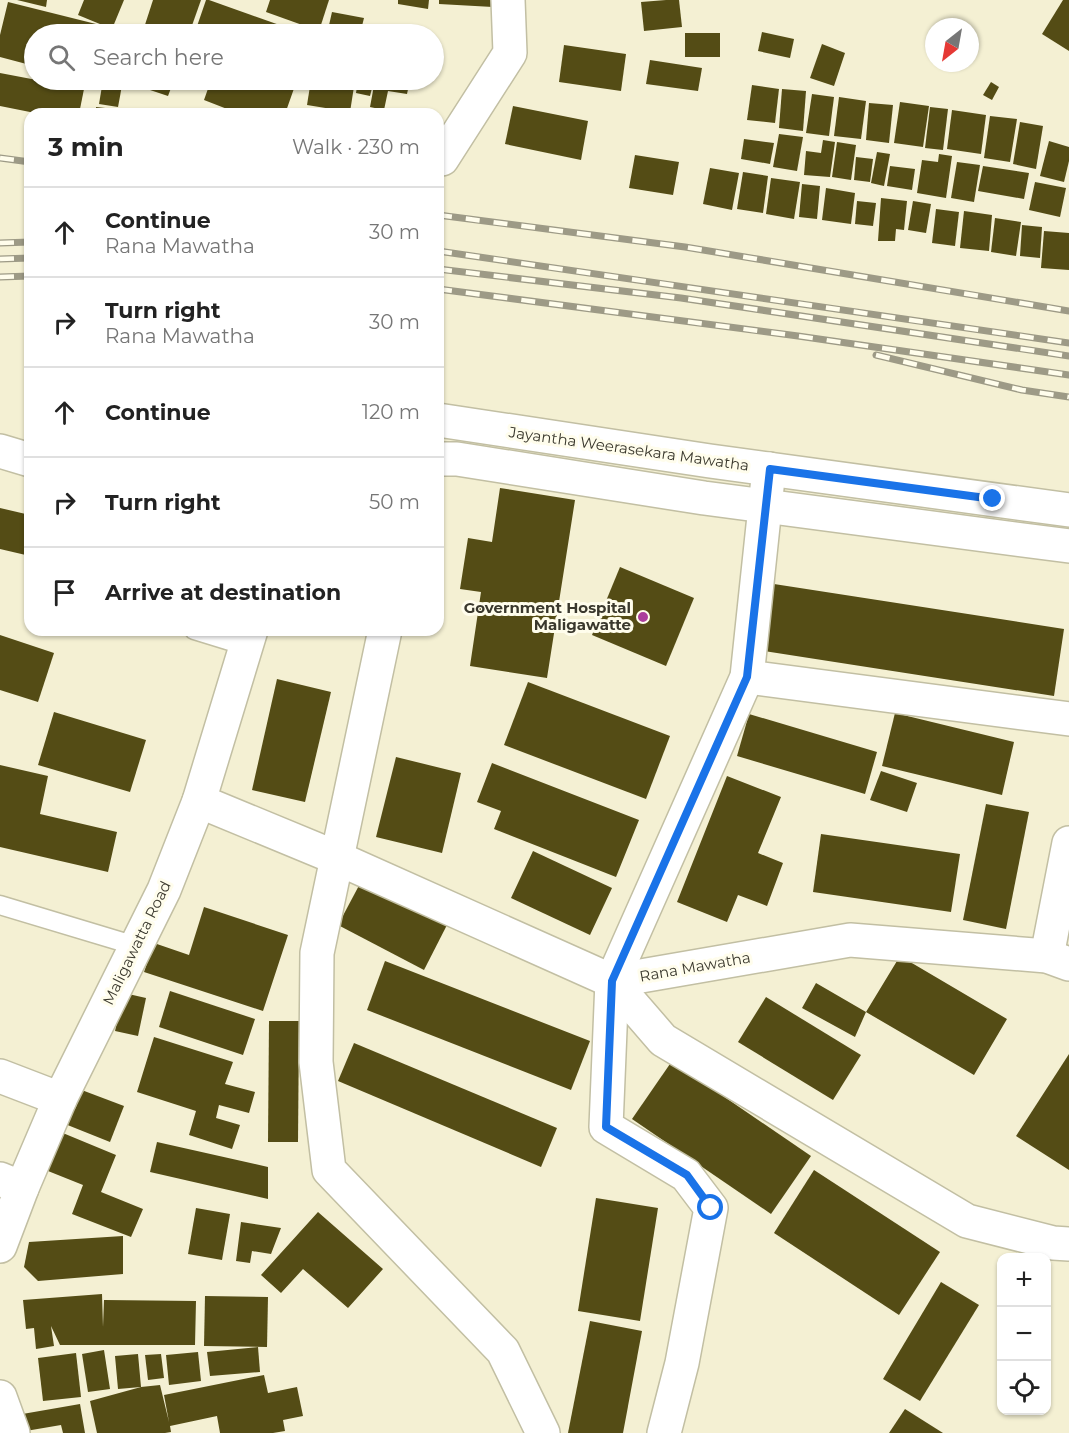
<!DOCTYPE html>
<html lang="en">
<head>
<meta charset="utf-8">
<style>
	:root { --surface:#fff; --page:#f6f6f6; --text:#222; --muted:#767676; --line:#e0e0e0 }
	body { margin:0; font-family:Montserrat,sans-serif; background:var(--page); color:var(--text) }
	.controls { position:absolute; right:18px; bottom:18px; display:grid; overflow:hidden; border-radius:12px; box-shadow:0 2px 4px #0004 }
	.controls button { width:54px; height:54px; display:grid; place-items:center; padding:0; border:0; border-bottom:2px solid var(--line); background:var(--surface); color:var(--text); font:30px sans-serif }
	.compass { position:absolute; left:925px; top:18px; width:54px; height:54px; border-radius:50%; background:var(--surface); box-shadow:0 2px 4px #0004; rotate:211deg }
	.stop { position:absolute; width:18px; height:18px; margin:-14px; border:4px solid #1a73e8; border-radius:50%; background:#fff }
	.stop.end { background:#1a73e8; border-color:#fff; box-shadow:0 2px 6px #0008 }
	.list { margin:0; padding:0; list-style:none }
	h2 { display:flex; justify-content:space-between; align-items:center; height:78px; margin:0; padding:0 24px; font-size:26px }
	h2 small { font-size:20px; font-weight:400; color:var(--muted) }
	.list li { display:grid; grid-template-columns:39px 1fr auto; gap:18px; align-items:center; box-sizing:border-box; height:90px; padding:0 24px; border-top:2px solid var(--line) }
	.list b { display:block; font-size:22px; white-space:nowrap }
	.list p { margin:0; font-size:20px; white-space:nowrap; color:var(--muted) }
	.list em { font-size:20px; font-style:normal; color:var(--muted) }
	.icon { flex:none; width:33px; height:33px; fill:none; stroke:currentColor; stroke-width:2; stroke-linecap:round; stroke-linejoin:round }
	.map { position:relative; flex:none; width:1069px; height:1433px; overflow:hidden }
	.search { position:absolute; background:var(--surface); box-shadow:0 2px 4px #0004; left:24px; top:24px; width:420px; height:66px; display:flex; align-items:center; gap:15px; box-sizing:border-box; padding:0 21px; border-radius:33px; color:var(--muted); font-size:22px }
	.panel { position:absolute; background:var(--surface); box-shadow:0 2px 4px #0004; left:24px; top:108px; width:420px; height:528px; border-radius:18px }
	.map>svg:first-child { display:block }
</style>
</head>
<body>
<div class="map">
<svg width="1069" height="1433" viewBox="0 0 1069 1433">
	<rect width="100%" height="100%" fill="#f4f0d3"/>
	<g fill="#544c15">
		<path d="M17 0H47L46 7Z"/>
		<path d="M84 0H124L112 29 78 15Z"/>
		<path d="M153 0H201L189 34H142Z"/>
		<path d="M206 0H209L305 34H201L195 32Z"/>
		<path d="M270 0H329L319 31 266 12Z"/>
		<path d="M398 0H429L428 9 398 4Z"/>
		<path d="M439 0H494L493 7 439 4Z"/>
		<path d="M666 0H679L682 27 644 31 641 2Z"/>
		<path d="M1063 0H1069V51L1042 34Z"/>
		<path d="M8 2 96 24 94 34H34V66L0 57V35Z"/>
		<path d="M332 12 364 18 360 34H327Z"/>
		<path d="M366 27 397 31V34H365Z"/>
		<path d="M762 32 794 39 790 58 758 51Z"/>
		<rect x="685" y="33" width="35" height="24"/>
		<path d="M822 44 845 53 834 86 810 78Z"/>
		<path d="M564 45 626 54 621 91 559 82Z"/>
		<path d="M650 60 702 68 698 91 646 84Z"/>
		<path d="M0 73 84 89 79 114H40L0 106Z"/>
		<path d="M103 80H123L118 107 99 104Z"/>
		<path d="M126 80H174L168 96 126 82Z"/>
		<path d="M200 80H297L285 114H240L204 100 210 83Z"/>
		<path d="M311 80H355L350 112 307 105Z"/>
		<path d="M358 80H374L370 96 356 93Z"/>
		<path d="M375 80 390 82 391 80H410L407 94 388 91 384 110 370 107Z"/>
		<path d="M991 82 999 87 992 100 983 95Z"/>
		<path d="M752 85 779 89 775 123 747 120Z"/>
		<path d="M782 89 806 91 803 131 779 128Z"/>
		<path d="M812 94 834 97 829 136 806 133Z"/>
		<path d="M839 97 866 101 861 139 834 136Z"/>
		<path d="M900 102 929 106 923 147 894 143Z"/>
		<path d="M869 103 893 105 889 143 866 140Z"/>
		<path d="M513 106 588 121 581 160 505 144Z"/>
		<path d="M96 107 133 111 146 114H96Z"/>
		<path d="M930 107 948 109 943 150 925 148Z"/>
		<path d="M952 110 986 115 981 154 947 149Z"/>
		<path d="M990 116 1017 119 1010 162 984 158Z"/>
		<path d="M1020 122 1043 126 1036 169 1013 164Z"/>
		<path d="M779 134 803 137 797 171 773 167Z"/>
		<path d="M744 139 774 143 770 164 741 159Z"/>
		<path d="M823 140 835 142 830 177 804 175 806 151 821 153Z"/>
		<path d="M1049 141 1069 147V161L1064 182 1040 176Z"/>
		<path d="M837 142 856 145 851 180 832 177Z"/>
		<path d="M877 152 890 154 884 186 871 183Z"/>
		<path d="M939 154 952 156 946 198 917 193 922 160 938 162Z"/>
		<path d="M635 155 679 162 673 195 629 188Z"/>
		<path d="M856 157 873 159 870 182 854 180Z"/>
		<path d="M957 162 980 165 974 202 951 198Z"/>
		<path d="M890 166 915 169 912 190 887 186Z"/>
		<path d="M983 166 1029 173 1024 199 978 191Z"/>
		<path d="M710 168 739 173 732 210 703 204Z"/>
		<path d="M743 172 768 176 763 213 737 209Z"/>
		<path d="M771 178 800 182 794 219 766 214Z"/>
		<path d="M1035 182 1066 188 1060 217 1029 210Z"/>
		<path d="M802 184 820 186 817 219 799 217Z"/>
		<path d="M826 188 855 193 851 224 822 220Z"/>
		<path d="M881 198 907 201 904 230 896 229 895 241H878Z"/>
		<path d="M857 201 876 203 873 226 855 224Z"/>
		<path d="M913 201 931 204 926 233 908 230Z"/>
		<path d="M936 209 959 212 955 246 932 243Z"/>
		<path d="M964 211 992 215 989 251 960 248Z"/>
		<path d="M995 218 1021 222 1016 256 991 252Z"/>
		<path d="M1022 225 1042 227 1040 258 1020 256Z"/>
		<path d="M1044 231 1069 233V270L1041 268Z"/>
		<path d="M500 488 575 500 547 678 470 666 481 592 460 589 468 538 492 542Z"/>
		<path d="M0 508 30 515V556L0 549Z"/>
		<path d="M620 567 694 598 666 666 592 635Z"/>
		<path d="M774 584 1064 629 1054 696 764 651Z"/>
		<path d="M0 635 54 653 38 702 0 690Z"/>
		<path d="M277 679 331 692 305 802 252 790Z"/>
		<path d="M528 682 670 736 646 799 504 745Z"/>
		<path d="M54 712 146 740 130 792 38 765Z"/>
		<path d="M895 713 1014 742 1002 795 882 766Z"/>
		<path d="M749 714 877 752 865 794 737 756Z"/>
		<path d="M396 757 461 773 442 853 376 837Z"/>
		<path d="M492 763 639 820 616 877 494 829 501 811 477 802Z"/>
		<path d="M0 765 48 776 40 814 117 832 108 872 0 847Z"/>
		<path d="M881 771 917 783 907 812 870 800Z"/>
		<path d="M727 776 781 797 758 853 783 863 767 906 738 895 727 922 677 902Z"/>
		<path d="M986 804 1029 812 1006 929 963 920Z"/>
		<path d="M821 834 960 854 951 912 813 892Z"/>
		<path d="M533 851 612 888 590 935 511 898Z"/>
		<path d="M363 878 448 923 424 970 338 925Z"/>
		<path d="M204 907 288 935 263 1011 144 972 154 943 189 955Z"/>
		<path d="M900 956 1007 1019 974 1075 866 1012 855 1037 802 1008 816 983 866 1012Z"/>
		<path d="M385 961 590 1041 571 1090 367 1010Z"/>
		<path d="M170 991 255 1019 243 1055 159 1027Z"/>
		<path d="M124 993 146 998 138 1036 115 1031Z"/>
		<path d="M766 997 861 1055 833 1100 738 1042Z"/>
		<path d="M269 1021H299L298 1142H268Z"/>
		<path d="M154 1037 233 1062 225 1084 255 1092 249 1113 219 1105 216 1118 240 1125 232 1149 189 1135 196 1111 137 1092Z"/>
		<path d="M354 1043 557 1128 541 1167 338 1081Z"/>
		<path d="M1069 1054V1170L1016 1136Z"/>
		<path d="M672 1061 811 1156 771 1214 632 1119Z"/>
		<path d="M79 1089 124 1106 110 1142 65 1124Z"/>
		<path d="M58 1131 116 1155 101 1192 143 1209 131 1237 72 1214 83 1185 43 1169Z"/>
		<path d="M157 1142 268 1167V1199L150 1172Z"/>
		<path d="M814 1170 940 1252 899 1315 774 1233Z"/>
		<path d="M596 1198 658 1208 640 1321 578 1311Z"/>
		<path d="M196 1208 230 1214 222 1260 188 1254Z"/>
		<path d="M318 1212 383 1269 348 1308 303 1269 281 1293 261 1275Z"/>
		<path d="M241 1222 281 1228 271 1254 252 1251 250 1263 236 1261Z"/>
		<path d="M123 1236V1274L38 1281 24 1267 29 1242Z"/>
		<path d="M941 1282 979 1305 920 1401 883 1379Z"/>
		<path d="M102 1294 103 1327 104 1300 196 1301 195 1345H60L51 1326 54 1346 36 1349 34 1328 26 1329 23 1300Z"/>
		<path d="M205 1296 268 1297 267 1347 204 1346Z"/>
		<path d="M590 1321 642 1331 623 1433H568Z"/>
		<path d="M258 1347 260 1372 210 1376 207 1352Z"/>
		<path d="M104 1350 110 1389 88 1392 82 1354Z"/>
		<path d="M198 1352 201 1381 169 1385 166 1355Z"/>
		<path d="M76 1353 81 1397 43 1401 38 1358Z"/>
		<path d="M138 1354 141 1387 118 1389 115 1356Z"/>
		<path d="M161 1354 164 1378 148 1380 145 1355Z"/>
		<path d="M264 1375 268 1393 297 1387 303 1416 283 1420 285 1431 273 1433H220L217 1416 170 1426 171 1432 165 1433H97L90 1401 141 1387 160 1385 169 1422 164 1395Z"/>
		<path d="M80 1404 85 1433H63L61 1425 14 1433 11 1416Z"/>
		<path d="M905 1409 943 1433H889Z"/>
	</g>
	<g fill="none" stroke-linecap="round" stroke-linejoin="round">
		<g stroke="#c2bfa3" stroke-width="21">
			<g id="lane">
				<path d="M194 630 246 646"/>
				<path d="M0 905 136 946"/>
			</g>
		</g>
		<g stroke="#c2bfa3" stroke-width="36">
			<g id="street">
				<path d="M442 159 510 53 508 0"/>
				<path d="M0 451 30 460"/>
				<path d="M385 630 317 953 316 1062 329 1170 503 1351 543 1433"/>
				<path d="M747 677 1069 719"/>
				<path d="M199 801 337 858 612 981 663 1040 967 1221 1053 1243 1069 1244"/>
				<path d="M1047 956 1069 843"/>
				<path d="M612 981 850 940 1047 956 1069 964"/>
				<path d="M0 1076 60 1099"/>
				<path d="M0 1179 22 1188"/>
				<path d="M0 1397 13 1433"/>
				<path d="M664 1433 682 1363 711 1208 686 1175 606 1127 612 981 747 677 769 469"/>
			</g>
		</g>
		<g stroke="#c2bfa3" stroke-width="36">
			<g id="secondary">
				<path d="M438 420 710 461 1069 510"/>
				<path d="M438 459H457L704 498 1069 546"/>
				<path d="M0 1246 22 1188 60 1099 164 890 199 801 251 630"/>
			</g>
		</g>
		<use href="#lane" stroke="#fff" stroke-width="18"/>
		<use href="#street" stroke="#fff" stroke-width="33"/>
		<use href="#secondary" stroke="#fff" stroke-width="33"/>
		<g stroke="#9d9a86" stroke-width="7">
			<g id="rail">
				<path d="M0 158 30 162"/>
				<path d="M438 215 685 247 1069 311"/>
				<path d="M0 243 30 242"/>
				<path d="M438 251 1069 343"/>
				<path d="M0 259 30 258"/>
				<path d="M438 269 681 298 1069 356"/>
				<path d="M0 277 30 276"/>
				<path d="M438 289 798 336 1069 375"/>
				<path d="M876 355 1022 390 1069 397"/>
			</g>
		</g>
		<use href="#rail" stroke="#fffdec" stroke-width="4.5" stroke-dasharray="14" stroke-linecap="butt"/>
	</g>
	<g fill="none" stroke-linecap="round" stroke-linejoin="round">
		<path stroke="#1a73e8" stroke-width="8" d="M711 1208 687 1175 606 1127 612 981 747 677 770 469 993 499"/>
	</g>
	<circle fill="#ab3e9c" stroke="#fffdec" stroke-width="2" cx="643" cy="617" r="6"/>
	<g text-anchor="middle" stroke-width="6" stroke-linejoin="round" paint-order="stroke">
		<g font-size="15" fill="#3a382d" stroke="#fffdec">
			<text transform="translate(629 449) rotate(8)" y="5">Jayantha Weerasekara Mawatha</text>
			<text transform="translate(137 943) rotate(-64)" y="5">Maligawatta Road</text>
			<text transform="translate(695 967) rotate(-10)" y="5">Rana Mawatha</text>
		</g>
		<g font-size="15" font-weight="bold" fill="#3a382d" stroke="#fffdec" text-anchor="end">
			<text x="631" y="613">Government Hospital<tspan x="631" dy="17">Maligawatte</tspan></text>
		</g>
	</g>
</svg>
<div class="controls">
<button>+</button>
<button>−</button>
<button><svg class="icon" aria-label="locate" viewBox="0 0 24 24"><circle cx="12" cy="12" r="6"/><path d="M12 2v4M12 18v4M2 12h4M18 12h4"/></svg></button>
</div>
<svg class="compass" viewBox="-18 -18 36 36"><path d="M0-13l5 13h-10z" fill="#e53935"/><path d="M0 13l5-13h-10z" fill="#767676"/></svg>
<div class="stop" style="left:711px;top:1208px"></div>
<div class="stop end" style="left:993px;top:499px"></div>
<div class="search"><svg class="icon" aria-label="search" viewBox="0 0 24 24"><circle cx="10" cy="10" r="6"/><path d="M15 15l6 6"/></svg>Search here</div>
<section class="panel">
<h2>3 min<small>Walk · 230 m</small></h2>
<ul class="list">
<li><svg class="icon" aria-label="ahead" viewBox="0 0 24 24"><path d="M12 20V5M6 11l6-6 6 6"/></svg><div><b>Continue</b><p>Rana Mawatha</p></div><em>30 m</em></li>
<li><svg class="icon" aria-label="right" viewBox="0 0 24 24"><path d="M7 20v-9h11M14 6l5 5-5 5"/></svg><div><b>Turn right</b><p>Rana Mawatha</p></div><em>30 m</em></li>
<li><svg class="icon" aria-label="ahead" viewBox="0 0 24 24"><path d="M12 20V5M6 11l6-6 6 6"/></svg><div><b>Continue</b></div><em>120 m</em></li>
<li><svg class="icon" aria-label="right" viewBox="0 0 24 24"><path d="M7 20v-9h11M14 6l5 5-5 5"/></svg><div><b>Turn right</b></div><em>50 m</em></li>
<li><svg class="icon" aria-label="arrive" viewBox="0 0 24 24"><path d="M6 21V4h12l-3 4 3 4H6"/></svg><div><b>Arrive at destination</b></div></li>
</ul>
</section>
</div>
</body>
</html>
